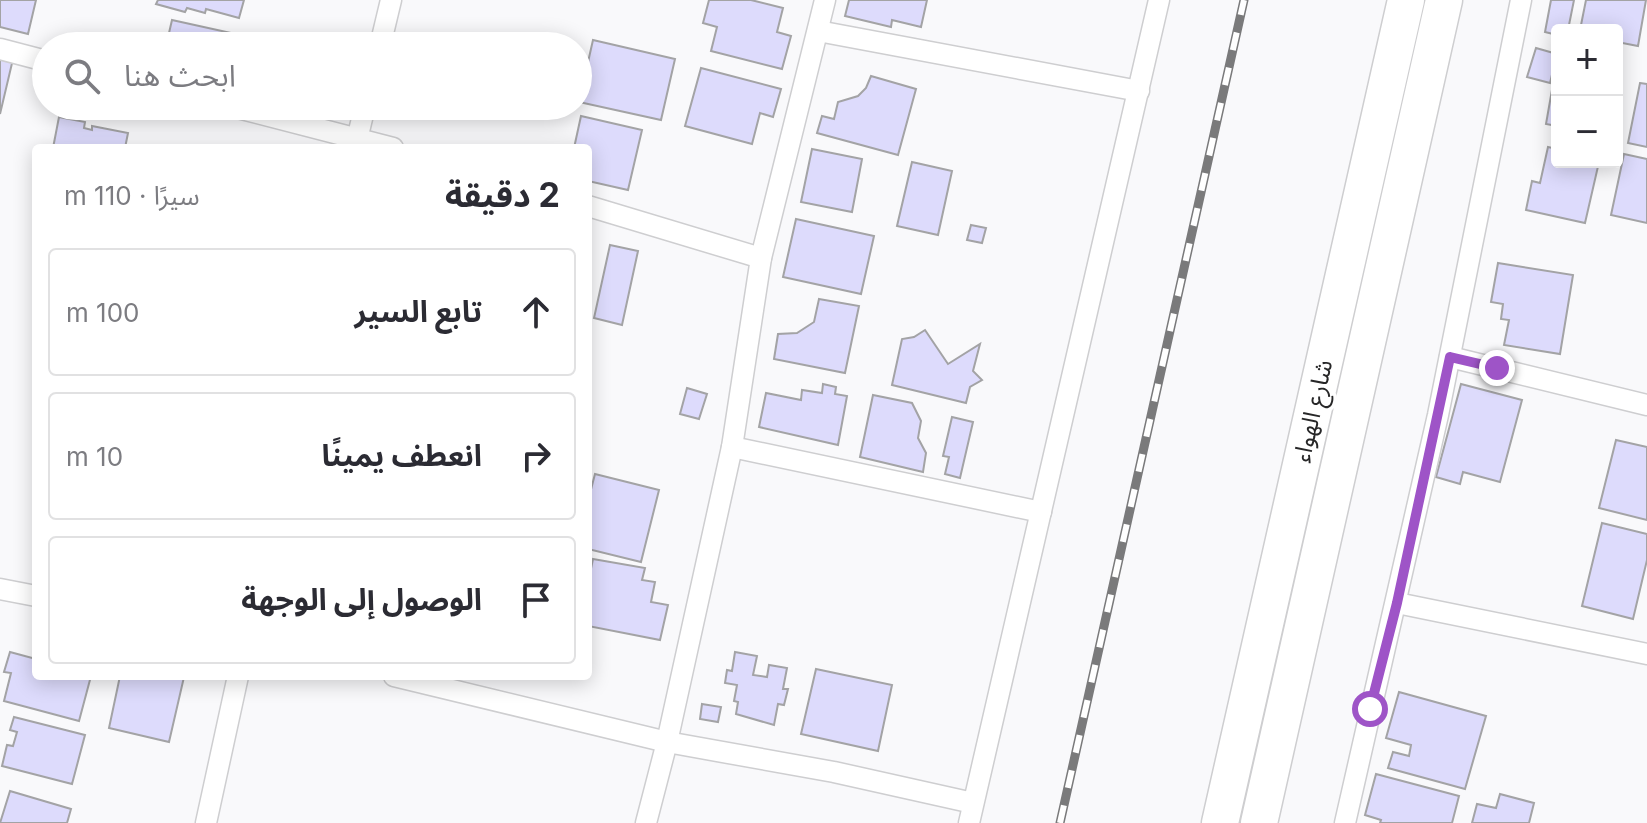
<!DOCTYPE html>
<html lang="ar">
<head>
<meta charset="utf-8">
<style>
	:root { --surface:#fff; --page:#f7f7f7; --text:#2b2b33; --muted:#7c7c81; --line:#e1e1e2 }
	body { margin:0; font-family:Inter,"Noto Sans Arabic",sans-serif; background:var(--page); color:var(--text); direction:rtl }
	.controls { position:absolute; right:24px; top:24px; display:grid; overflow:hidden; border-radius:8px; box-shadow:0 4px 20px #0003 }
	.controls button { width:72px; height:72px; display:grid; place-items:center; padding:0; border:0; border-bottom:2px solid var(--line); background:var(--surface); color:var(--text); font:40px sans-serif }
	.stop { position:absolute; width:24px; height:24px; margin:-18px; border:6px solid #9e54c7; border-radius:50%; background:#fff }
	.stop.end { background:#9e54c7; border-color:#fff; box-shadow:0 2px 8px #0008 }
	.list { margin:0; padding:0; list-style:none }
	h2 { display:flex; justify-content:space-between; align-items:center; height:104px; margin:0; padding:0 32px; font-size:34px }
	h2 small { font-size:26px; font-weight:400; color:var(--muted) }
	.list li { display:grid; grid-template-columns:52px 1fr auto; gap:24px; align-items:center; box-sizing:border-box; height:128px; margin:0 16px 16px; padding:0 16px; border:2px solid var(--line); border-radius:8px }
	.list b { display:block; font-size:30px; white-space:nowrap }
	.list em { font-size:26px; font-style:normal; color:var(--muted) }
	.icon { flex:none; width:44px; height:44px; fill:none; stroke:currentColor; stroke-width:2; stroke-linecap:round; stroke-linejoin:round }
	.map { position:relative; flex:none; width:1647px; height:823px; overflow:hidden; direction:ltr }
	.search { position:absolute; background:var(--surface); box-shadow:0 4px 20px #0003; left:32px; top:32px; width:560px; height:88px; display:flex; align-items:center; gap:20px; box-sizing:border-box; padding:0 28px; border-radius:44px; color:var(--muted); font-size:30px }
	.panel { position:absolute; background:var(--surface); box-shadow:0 4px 20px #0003; left:32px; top:144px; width:560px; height:536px; border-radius:8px; direction:rtl }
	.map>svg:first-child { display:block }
</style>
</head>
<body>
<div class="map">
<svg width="1647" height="823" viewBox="0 0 1647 823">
	<rect width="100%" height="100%" fill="#f9f9fb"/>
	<g fill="#dddbfc" stroke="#a3a3a5" stroke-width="2">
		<path d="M0 0H36L28 34 0 27Z"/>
		<path d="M158 0H244L239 18 206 9 205 13 187 8 185 12 156 4Z"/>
		<path d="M709 0H751L783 8 777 32 791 36 782 69 711 51 717 27 703 23Z"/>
		<path d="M849 0H927L921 27 892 20 891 27 845 16Z"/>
		<path d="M1551 0H1574L1568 30H1557V35L1545 32Z"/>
		<path d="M1586 0H1646L1638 46 1617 42V30H1580Z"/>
		<path d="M172 20 231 33 228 46H166Z"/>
		<path d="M593 40 675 59 661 120 579 102Z"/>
		<path d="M1536 48 1557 54 1550 83 1527 77Z"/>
		<path d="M0 56 13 59 0 114Z"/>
		<path d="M1556 67H1557V126L1546 124Z"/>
		<path d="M701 68 781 89 773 117 760 113 752 144 685 126Z"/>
		<path d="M871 76 916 89 898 155 817 133 822 116 834 119 838 102 858 96 866 88Z"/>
		<path d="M1640 83 1647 84V147L1628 143Z"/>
		<path d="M581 116 642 130 628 190 588 181V148H574Z"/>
		<path d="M59 117 85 122 84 128 92 130V126L128 133 125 148H53Z"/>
		<path d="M1548 147 1557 149V162H1599L1585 223 1526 210 1532 181 1540 183Z"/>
		<path d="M812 149 862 159 852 212 801 202Z"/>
		<path d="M1624 154 1647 159V223L1611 215Z"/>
		<path d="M912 162 952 171 938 235 897 226Z"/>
		<path d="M796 219 874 236 861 294 783 277Z"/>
		<path d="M971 225 986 228 982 243 967 240Z"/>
		<path d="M610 245 638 251 622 325 594 318Z"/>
		<path d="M1498 263 1573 275 1560 354 1504 345 1509 320 1501 319 1503 304 1491 302Z"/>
		<path d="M819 299 859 306 845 373 774 359 778 334 797 333 814 322Z"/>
		<path d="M925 330 948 364 980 344 973 371 982 380 970 387 966 403 892 385 902 339 914 337Z"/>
		<path d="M823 384 836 387 835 394 847 396 838 445 759 427 766 393 801 400 802 390 822 393Z"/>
		<path d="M1461 384 1522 400 1500 482 1463 472 1460 484 1436 477Z"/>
		<path d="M687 388 707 394 699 419 680 414Z"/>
		<path d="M873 395 912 403 921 421 918 438 926 453 923 472 860 457Z"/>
		<path d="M952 417 973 422 960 478 945 474 949 457 943 456Z"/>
		<path d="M1616 440 1647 447V520L1599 508Z"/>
		<path d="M595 474 659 490 641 562 588 549V501Z"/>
		<path d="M1602 523 1647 534V560L1633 619 1582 606Z"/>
		<path d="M593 559 645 568 642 580 655 582 651 602 668 605 660 640 588 626V583Z"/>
		<path d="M10 652 36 659V676H91L79 721 4 701 11 673 4 672Z"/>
		<path d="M735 652 757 656 753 675 767 677 769 665 787 668 783 689H788L784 705 778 704 774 725 736 714 738 702 734 701 737 685 725 683 727 670 732 671Z"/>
		<path d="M816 669 892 685 878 751 801 734Z"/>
		<path d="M120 676 184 677 169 742 109 728Z"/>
		<path d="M1399 692 1486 716 1465 789 1388 768 1393 752 1409 756 1411 745 1386 738Z"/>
		<path d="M702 704 721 707 718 722 700 719Z"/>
		<path d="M14 717 85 735 72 784 2 766 7 745 13 746 17 732 10 730Z"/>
		<path d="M1376 774 1459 796 1452 823H1380L1381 820 1365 815Z"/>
		<path d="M10 791 71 809 67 823H0Z"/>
		<path d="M1500 794 1534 803 1529 823H1472L1477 804 1496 808Z"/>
	</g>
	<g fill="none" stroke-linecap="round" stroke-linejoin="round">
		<g stroke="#ceced0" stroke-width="23">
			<g id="street">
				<path d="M818 31 1139 91"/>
				<path d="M380 46 391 0"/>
				<path d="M0 49 46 61"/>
				<path d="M230 106 393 148"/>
				<path d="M355 148 365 106"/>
				<path d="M588 206 761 258"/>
				<path d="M1450 357 1647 405"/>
				<path d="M732 447 1041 512"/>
				<path d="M0 589 36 596"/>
				<path d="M1397 603 1647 654"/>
				<path d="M394 676 667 742 834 772 973 803"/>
				<path d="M206 823 238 676"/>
				<path d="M646 823 667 742 732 447 761 258 825 0"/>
				<path d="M969 823 1159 0"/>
				<path d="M1345 823 1438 415 1521 0"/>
			</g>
		</g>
		<g stroke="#ceced0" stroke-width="39">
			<g id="highway">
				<path d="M1220 823 1406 0"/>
				<path d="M1259 823 1444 0"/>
			</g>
		</g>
		<use href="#street" stroke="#fff" stroke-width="20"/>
		<use href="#highway" stroke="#fff" stroke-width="36"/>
		<g stroke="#7a7a7b" stroke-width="9">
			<path id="rail" d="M1060 823 1244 0"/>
		</g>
		<use href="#rail" stroke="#fff" stroke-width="6" stroke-dasharray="18" stroke-linecap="butt"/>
	</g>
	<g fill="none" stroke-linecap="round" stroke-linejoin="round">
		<path stroke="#9e54c7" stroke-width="10" d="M1370 709 1397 603 1450 357 1497 368"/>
	</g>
	<g text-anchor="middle" stroke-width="7" stroke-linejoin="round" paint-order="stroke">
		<g font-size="24" fill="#272728" stroke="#fff">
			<text transform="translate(1313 411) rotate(-77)" y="8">شارع الهواء</text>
		</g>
	</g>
</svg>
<div class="controls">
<button>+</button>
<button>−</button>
</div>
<div class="stop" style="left:1370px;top:709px"></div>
<div class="stop end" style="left:1497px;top:368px"></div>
<div class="search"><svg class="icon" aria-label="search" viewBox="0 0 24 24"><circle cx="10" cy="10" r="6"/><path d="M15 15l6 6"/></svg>ابحث هنا</div>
<section class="panel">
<h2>2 دقيقة<small>سيرًا · 110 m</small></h2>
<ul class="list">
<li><svg class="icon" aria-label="ahead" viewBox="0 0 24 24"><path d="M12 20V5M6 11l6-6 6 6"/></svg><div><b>تابع السير</b></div><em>100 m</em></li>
<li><svg class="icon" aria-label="right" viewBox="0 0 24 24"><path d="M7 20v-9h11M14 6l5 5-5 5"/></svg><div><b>انعطف يمينًا</b></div><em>10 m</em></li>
<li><svg class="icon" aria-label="arrive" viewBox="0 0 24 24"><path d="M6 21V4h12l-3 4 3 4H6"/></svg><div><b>الوصول إلى الوجهة</b></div></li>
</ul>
</section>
</div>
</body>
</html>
